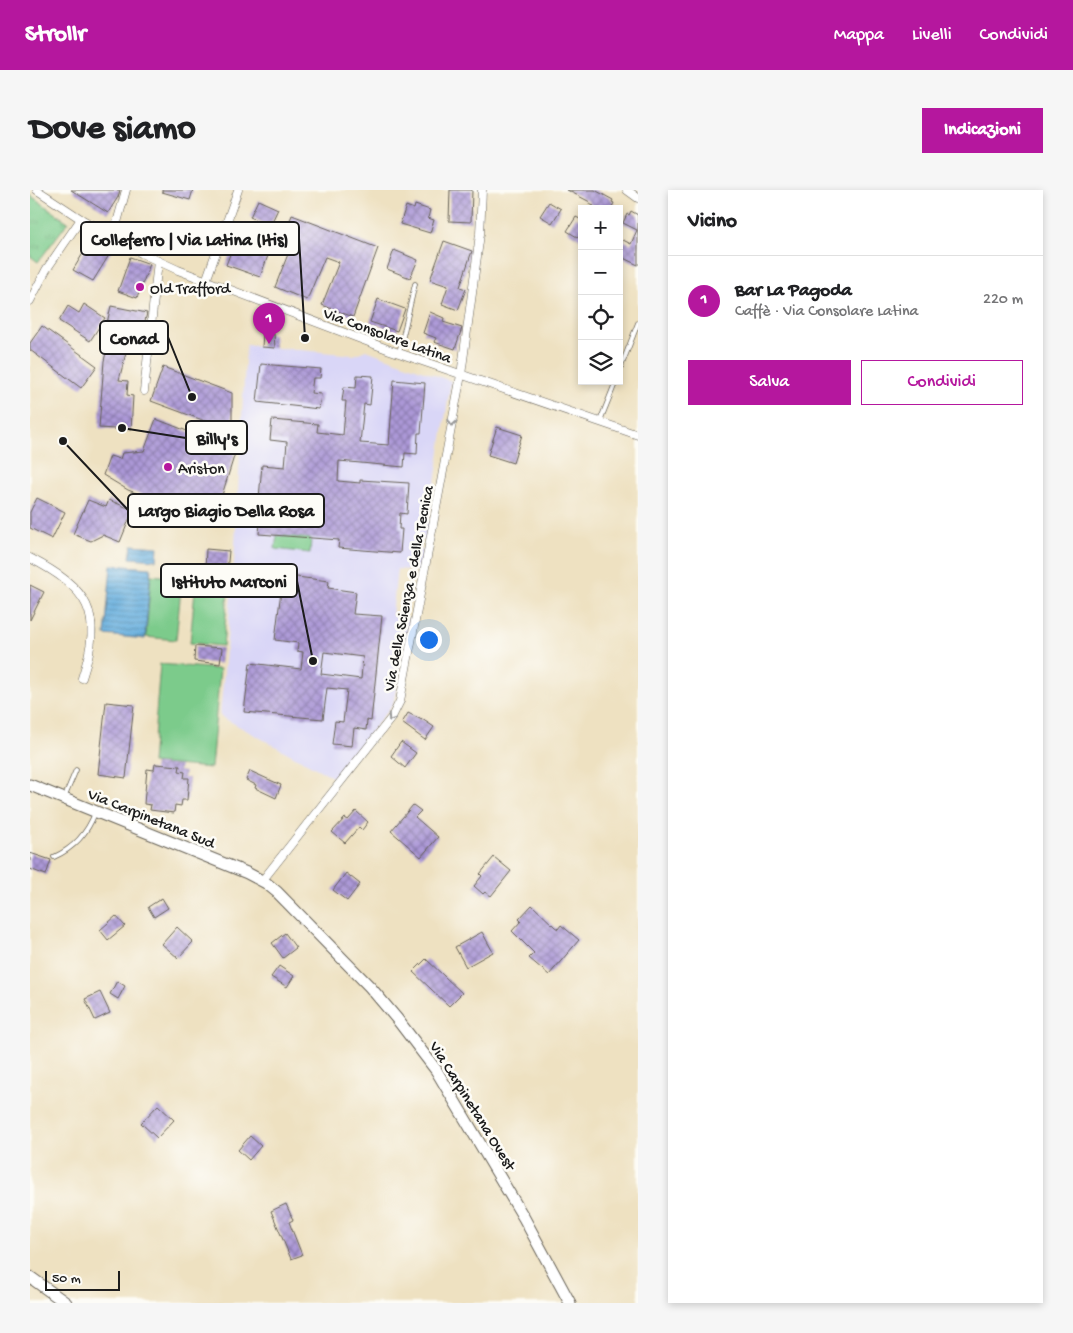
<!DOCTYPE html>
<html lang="it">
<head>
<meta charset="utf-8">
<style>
	:root { --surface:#fff; --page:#f6f6f6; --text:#202124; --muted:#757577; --line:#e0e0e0; --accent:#b5179e }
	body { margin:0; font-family:"Gochi Hand",sans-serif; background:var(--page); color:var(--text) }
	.controls { position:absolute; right:15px; top:15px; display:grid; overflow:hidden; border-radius:0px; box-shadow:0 2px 8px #0003 }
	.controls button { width:45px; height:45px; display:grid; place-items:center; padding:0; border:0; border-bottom:1px solid var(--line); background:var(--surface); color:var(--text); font:25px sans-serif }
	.scale { position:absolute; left:15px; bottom:12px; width:75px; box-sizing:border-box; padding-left:5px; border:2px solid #1c1c1c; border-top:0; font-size:14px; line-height:18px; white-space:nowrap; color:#1c1c1c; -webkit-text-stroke:4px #fdfcf7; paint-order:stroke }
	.you { position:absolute; left:398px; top:449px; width:18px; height:18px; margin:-12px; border:4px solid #fff; border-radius:50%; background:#1a73e8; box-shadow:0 0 0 8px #1a73e833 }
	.badge { display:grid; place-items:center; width:32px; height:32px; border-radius:50%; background:var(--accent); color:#fff; font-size:16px; font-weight:700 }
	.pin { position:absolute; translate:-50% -41px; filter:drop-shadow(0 1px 2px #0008) }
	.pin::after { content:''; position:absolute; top:26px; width:18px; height:15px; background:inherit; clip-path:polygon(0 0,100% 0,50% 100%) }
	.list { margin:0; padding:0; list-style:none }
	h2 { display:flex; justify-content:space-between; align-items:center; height:65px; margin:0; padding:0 20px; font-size:21px }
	h2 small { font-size:16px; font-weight:400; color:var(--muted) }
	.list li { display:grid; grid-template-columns:32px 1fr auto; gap:15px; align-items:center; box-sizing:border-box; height:90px; padding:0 20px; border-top:1px solid var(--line) }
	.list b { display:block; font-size:19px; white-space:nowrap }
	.list p { margin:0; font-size:16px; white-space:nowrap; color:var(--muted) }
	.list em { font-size:16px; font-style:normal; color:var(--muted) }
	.actions { display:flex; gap:10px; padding:15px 20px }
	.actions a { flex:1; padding:11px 0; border:1px solid var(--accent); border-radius:0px; text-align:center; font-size:18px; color:var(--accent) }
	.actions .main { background:var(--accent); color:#fff }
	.icon { flex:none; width:28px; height:28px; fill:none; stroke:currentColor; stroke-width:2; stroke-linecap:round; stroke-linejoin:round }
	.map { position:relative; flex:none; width:608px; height:1113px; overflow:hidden; border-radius:0px }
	header { display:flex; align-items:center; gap:30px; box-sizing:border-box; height:70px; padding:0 25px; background:var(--accent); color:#fff }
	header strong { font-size:24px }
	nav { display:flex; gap:28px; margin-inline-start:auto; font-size:18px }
	.intro { display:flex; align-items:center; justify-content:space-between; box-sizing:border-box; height:120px; padding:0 30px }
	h1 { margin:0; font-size:35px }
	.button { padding:12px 22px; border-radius:0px; background:var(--accent); color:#fff; font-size:18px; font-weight:700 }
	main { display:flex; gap:30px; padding:0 30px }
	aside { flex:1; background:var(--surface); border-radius:0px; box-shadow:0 2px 8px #0003 }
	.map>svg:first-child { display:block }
</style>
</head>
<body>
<header>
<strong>Strollr</strong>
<nav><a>Mappa</a><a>Livelli</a><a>Condividi</a></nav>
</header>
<div class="intro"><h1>Dove siamo</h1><a class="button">Indicazioni</a></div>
<main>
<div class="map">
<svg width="608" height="1113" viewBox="0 0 608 1113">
	<defs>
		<pattern id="park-tufts" width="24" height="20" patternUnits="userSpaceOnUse" patternTransform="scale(1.25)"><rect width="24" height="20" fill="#7ccb8b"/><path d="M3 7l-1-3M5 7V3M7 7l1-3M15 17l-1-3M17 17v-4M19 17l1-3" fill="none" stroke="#6bae77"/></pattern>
		<pattern id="water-rules" width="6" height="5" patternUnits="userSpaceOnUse" patternTransform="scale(1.25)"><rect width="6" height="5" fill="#67afde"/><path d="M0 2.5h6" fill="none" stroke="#548eb3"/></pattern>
		<pattern id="building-cross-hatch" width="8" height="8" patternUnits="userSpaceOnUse" patternTransform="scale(1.25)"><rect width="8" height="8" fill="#ac98d7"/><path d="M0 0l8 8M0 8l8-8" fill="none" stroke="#8b7bae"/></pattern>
	</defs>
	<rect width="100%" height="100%" fill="#fdfcf7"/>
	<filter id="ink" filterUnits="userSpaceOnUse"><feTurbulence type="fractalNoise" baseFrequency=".02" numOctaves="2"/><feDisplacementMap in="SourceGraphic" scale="10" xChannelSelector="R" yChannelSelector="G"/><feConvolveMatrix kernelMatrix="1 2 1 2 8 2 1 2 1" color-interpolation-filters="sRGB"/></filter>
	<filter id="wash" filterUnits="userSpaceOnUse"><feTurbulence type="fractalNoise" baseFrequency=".0096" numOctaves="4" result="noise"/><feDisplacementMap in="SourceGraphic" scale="20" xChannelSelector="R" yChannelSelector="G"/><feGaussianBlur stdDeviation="1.12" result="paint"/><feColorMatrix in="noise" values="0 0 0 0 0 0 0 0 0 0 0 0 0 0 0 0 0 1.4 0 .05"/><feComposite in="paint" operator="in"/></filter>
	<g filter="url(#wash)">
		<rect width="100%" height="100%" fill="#eee1c1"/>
		<path fill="#d9d6f7" d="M216 155 324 165 336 160 421 191 396 349 390 351 388 357 393 361 389 381 367 379 362 426 380 429 363 514 304 588 190 526 204 373Z"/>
		<g fill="#7ccb8b" stroke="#4c7454">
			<path d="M247 345 281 349 280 363 245 359Z"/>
			<path d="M121 385 152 388 146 450 116 447Z"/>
			<path d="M166 389 199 392 193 456 160 453Z"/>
			<path d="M130 474 190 479 181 578 122 573Z"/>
		</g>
		<path fill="url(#park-tufts)" stroke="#4c7454" d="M0 5 38 32 8 72 0 66Z"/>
		<g fill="url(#water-rules)" stroke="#42667d">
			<path d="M102 355 128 357 127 370 100 368Z"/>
			<path d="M81 375 121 378 115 449 75 445Z"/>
		</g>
		<g id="blocks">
			<g fill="url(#building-cross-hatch)" fill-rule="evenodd">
				<path d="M41 0H90L88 7 78 23Z"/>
				<path d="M132 0H163L160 10 132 2Z"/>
				<path d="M420 0H442L441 32 419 31Z"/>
				<path d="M537 0H565L583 10 582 12 584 13 581 19H562L564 16 559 14 560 12Z"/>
				<path d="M228 10 248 19 240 36 220 27Z"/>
				<path d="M519 12 531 19 522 33 510 26Z"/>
				<path d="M385 15 400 20 398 28 404 30 400 43 370 34 376 16 384 19Z"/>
				<path d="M601 21 608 25V75L589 66V58L593 50 601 54 607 40 593 33 597 24 599 25Z"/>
				<path d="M262 25 348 58 323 127 292 115 309 72 295 67 277 110 245 97 262 54 252 51Z"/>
				<path d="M546 27 552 30V50L537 41Z"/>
				<path d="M208 43 222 48 219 55 239 63 230 87 196 75Z"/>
				<path d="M64 45 84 57 63 91 43 80Z"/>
				<path d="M414 51 442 61 430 97 436 99 428 120 412 114 418 96 400 90Z"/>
				<path d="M364 60 388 70 380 88 357 79Z"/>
				<path d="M100 67 120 74 107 108 88 101Z"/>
				<path d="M348 109 375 119 367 141 340 132Z"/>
				<path d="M54 114 75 128 60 151 29 131 38 116 49 123Z"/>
				<path d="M81 116 117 123 114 135 102 133 101 138 77 133Z"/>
				<path d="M400 122 414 128 413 132 432 138 425 159 404 152 406 148 393 143Z"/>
				<path d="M12 136 67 176 51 198 0 160V153Z"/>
				<path d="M233 143 244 144 245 158 232 157Z"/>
				<path d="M77 158 96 163 89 190 98 191 97 205 103 206 101 240 69 238 74 171Z"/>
				<path d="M231 174 291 179 290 188H283L281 203 291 204 289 219 227 212Z"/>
				<path d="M133 177 202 203V241L121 211Z"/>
				<path d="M327 185 343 186 340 215 334 214 330 253 359 255 364 190 395 193 391 243H388L387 264 375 263 374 277 309 271 308 291 330 293V290L379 293 377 324 370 323 369 339H372L370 363 308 358 309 350 229 344 232 308H229L232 275 255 277 257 252 240 250 242 230 288 234 287 242 313 245 316 211H312L314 197 326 198Z"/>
				<path d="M126 229 206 260 184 331 98 300 73 285 80 266 90 269 92 263 114 261Z"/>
				<path d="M467 237 492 245 483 273 458 265Z"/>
				<path d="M7 308 35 322 22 349 0 338V322Z"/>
				<path d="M58 310 76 317 79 310 103 320 90 352 73 345 61 351 43 344Z"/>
				<path d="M176 359 199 361 197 382 175 380Z"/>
				<path d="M242 384 299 391 298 398 326 402 323 424 352 426 341 531 337 530 336 540 324 538 322 556 302 554 305 531 313 532 317 500 297 498 293 529 214 522 220 473 271 479 273 462 267 461 268 453 245 450 251 401 240 400ZM294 462 333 467 331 489 291 484Z"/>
				<path d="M0 395 14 402 0 430Z"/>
				<path d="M165 456 192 458 190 474 164 471Z"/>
				<path d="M76 512 104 515 96 588 68 584Z"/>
				<path d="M378 523 392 530V529L404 537 395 550 372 533Z"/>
				<path d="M371 552 386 563 375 578 361 566Z"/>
				<path d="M125 574 150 576 149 581 155 582 154 588H159L157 610H152L151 616 145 615 144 623 120 620 121 615 114 614 117 579 124 580Z"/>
				<path d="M220 581 251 595 246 608 225 598 226 595 216 590Z"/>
				<path d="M383 615 391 621 385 627 408 647 391 667 361 641Z"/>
				<path d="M326 621 338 632 332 640 329 637 315 653 302 642 315 628 318 630Z"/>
				<path d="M0 663 21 670 16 685 0 679Z"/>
				<path d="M464 667 481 681 461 706 455 702 453 704 444 696 452 686 450 684Z"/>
				<path d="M316 683 330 694 317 711 303 700Z"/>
				<path d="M132 708 138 718 124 727 118 717Z"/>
				<path d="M502 715 525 737 528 739 531 735 549 750 519 785 499 768 504 763 482 741 491 731 489 729Z"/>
				<path d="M86 726 95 736 78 750 70 740Z"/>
				<path d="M147 737 163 752 148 768 132 754Z"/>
				<path d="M452 742 463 762 436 777 425 757Z"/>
				<path d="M255 743 266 758 253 768 242 753Z"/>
				<path d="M396 769 432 803 419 816 383 782Z"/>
				<path d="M249 776 264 786 257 797 241 787Z"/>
				<path d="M87 791 95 796 88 809 80 804Z"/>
				<path d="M70 802 80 823 65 830 55 809Z"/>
				<path d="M128 915 144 930 127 948 111 933Z"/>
				<path d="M220 946 231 956 219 970 208 960Z"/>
				<path d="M256 1014 263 1030 259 1032 272 1065 261 1069 241 1021Z"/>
			</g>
		</g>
	</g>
	<g filter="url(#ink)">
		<use href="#blocks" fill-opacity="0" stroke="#666156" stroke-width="1"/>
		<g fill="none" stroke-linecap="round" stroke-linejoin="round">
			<g stroke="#666156" stroke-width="5.5">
				<g id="lane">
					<path d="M369 163 385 94"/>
					<path d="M589 182 608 133"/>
					<path d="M570 231 586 191"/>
					<path d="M35 606 46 580"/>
					<path d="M24 667C44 658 57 644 65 623"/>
				</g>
			</g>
			<g stroke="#666156" stroke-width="9">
				<g id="street">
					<path d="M7 0 51 29 113 64 148 80 360 160 608 245"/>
					<path d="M597 0 608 8"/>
					<path d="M83 47 96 0"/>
					<path d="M176 91 208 0"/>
					<path d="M0 111 16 80 51 29"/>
					<path d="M114 201 128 71"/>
					<path d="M0 368C59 399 74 422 52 488"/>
					<path d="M232 691 362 527 370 511 431 185 450 44 452 0"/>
				</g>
			</g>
			<g stroke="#666156" stroke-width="13">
				<g id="secondary">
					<path d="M0 595 217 683 236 693 247 702 340 797 367 829 406 880 494 1028 540 1113"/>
					<path d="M0 1087 36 1113"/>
				</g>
			</g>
			<use href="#lane" stroke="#fff" stroke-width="4"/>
			<use href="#street" stroke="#fff" stroke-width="8"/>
			<use href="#secondary" stroke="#fff" stroke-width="11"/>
		</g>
		<defs><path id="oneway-chevron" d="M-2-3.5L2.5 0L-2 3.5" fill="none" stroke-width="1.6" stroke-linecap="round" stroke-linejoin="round" transform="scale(1.25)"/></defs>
		<g stroke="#999">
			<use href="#oneway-chevron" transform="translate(422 233) rotate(100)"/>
			<use href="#oneway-chevron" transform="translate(361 528) rotate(124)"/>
		</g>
	</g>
	<g fill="#b5179e" stroke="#fdfcf7" stroke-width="2">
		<circle cx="110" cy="97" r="5"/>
		<circle cx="138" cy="277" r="5"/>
	</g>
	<g text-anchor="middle" stroke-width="5" stroke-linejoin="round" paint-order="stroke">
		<g font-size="16" fill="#1c1c1c" stroke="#fdfcf7" text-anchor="start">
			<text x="120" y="103">Old Trafford</text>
			<text x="148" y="283">Ariston</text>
		</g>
		<g font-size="16" fill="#1c1c1c" stroke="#fdfcf7">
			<text transform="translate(358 144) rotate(20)" y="6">Via Consolare Latina</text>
			<text transform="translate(377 398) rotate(-79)" y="6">Via della Scienza e della Tecnica</text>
			<text transform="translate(122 627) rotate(22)" y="6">Via Carpinetana Sud</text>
			<text transform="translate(444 915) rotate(58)" y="6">Via Carpinetana Ovest</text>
		</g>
	</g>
	<path fill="none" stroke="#1c1c1c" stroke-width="2" d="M275 148L269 48M162 207L138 147M92 238L156 248M33 251L98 320M283 471L267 391"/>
	<g fill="#1c1c1c" stroke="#fdfcf7" stroke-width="2">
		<circle cx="275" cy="148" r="5"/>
		<circle cx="162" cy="207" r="5"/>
		<circle cx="92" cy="238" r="5"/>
		<circle cx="33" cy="251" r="5"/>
		<circle cx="283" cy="471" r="5"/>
	</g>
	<g fill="#fdfcf7" stroke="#1c1c1c" stroke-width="2">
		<rect x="51" y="32" width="218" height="33" rx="5"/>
		<rect x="70" y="131" width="68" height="33" rx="5"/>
		<rect x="156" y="231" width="61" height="33" rx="5"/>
		<rect x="98" y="304" width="196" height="33" rx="5"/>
		<rect x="131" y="374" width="136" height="33" rx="5"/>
	</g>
	<g font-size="18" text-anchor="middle" font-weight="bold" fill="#1c1c1c">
		<text x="160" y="55">Colleferro | Via Latina (Itis)</text>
		<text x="104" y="154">Conad</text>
		<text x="187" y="254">Billy's</text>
		<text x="196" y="326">Largo Biagio Della Rosa</text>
		<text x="199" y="397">Istituto Marconi</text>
	</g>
</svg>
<div class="controls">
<button>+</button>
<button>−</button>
<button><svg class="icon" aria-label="locate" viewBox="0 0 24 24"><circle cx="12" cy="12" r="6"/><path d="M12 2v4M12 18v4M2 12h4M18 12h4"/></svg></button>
<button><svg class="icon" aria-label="layers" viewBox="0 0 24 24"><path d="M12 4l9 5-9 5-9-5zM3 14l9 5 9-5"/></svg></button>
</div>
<div class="scale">50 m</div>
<div class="you"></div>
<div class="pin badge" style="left:239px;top:154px">1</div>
</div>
<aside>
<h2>Vicino<small></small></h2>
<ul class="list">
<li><span class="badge">1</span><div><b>Bar La Pagoda</b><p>Caffè · Via Consolare Latina</p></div><em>220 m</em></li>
</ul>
<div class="actions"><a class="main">Salva</a><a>Condividi</a></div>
</aside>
</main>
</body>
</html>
